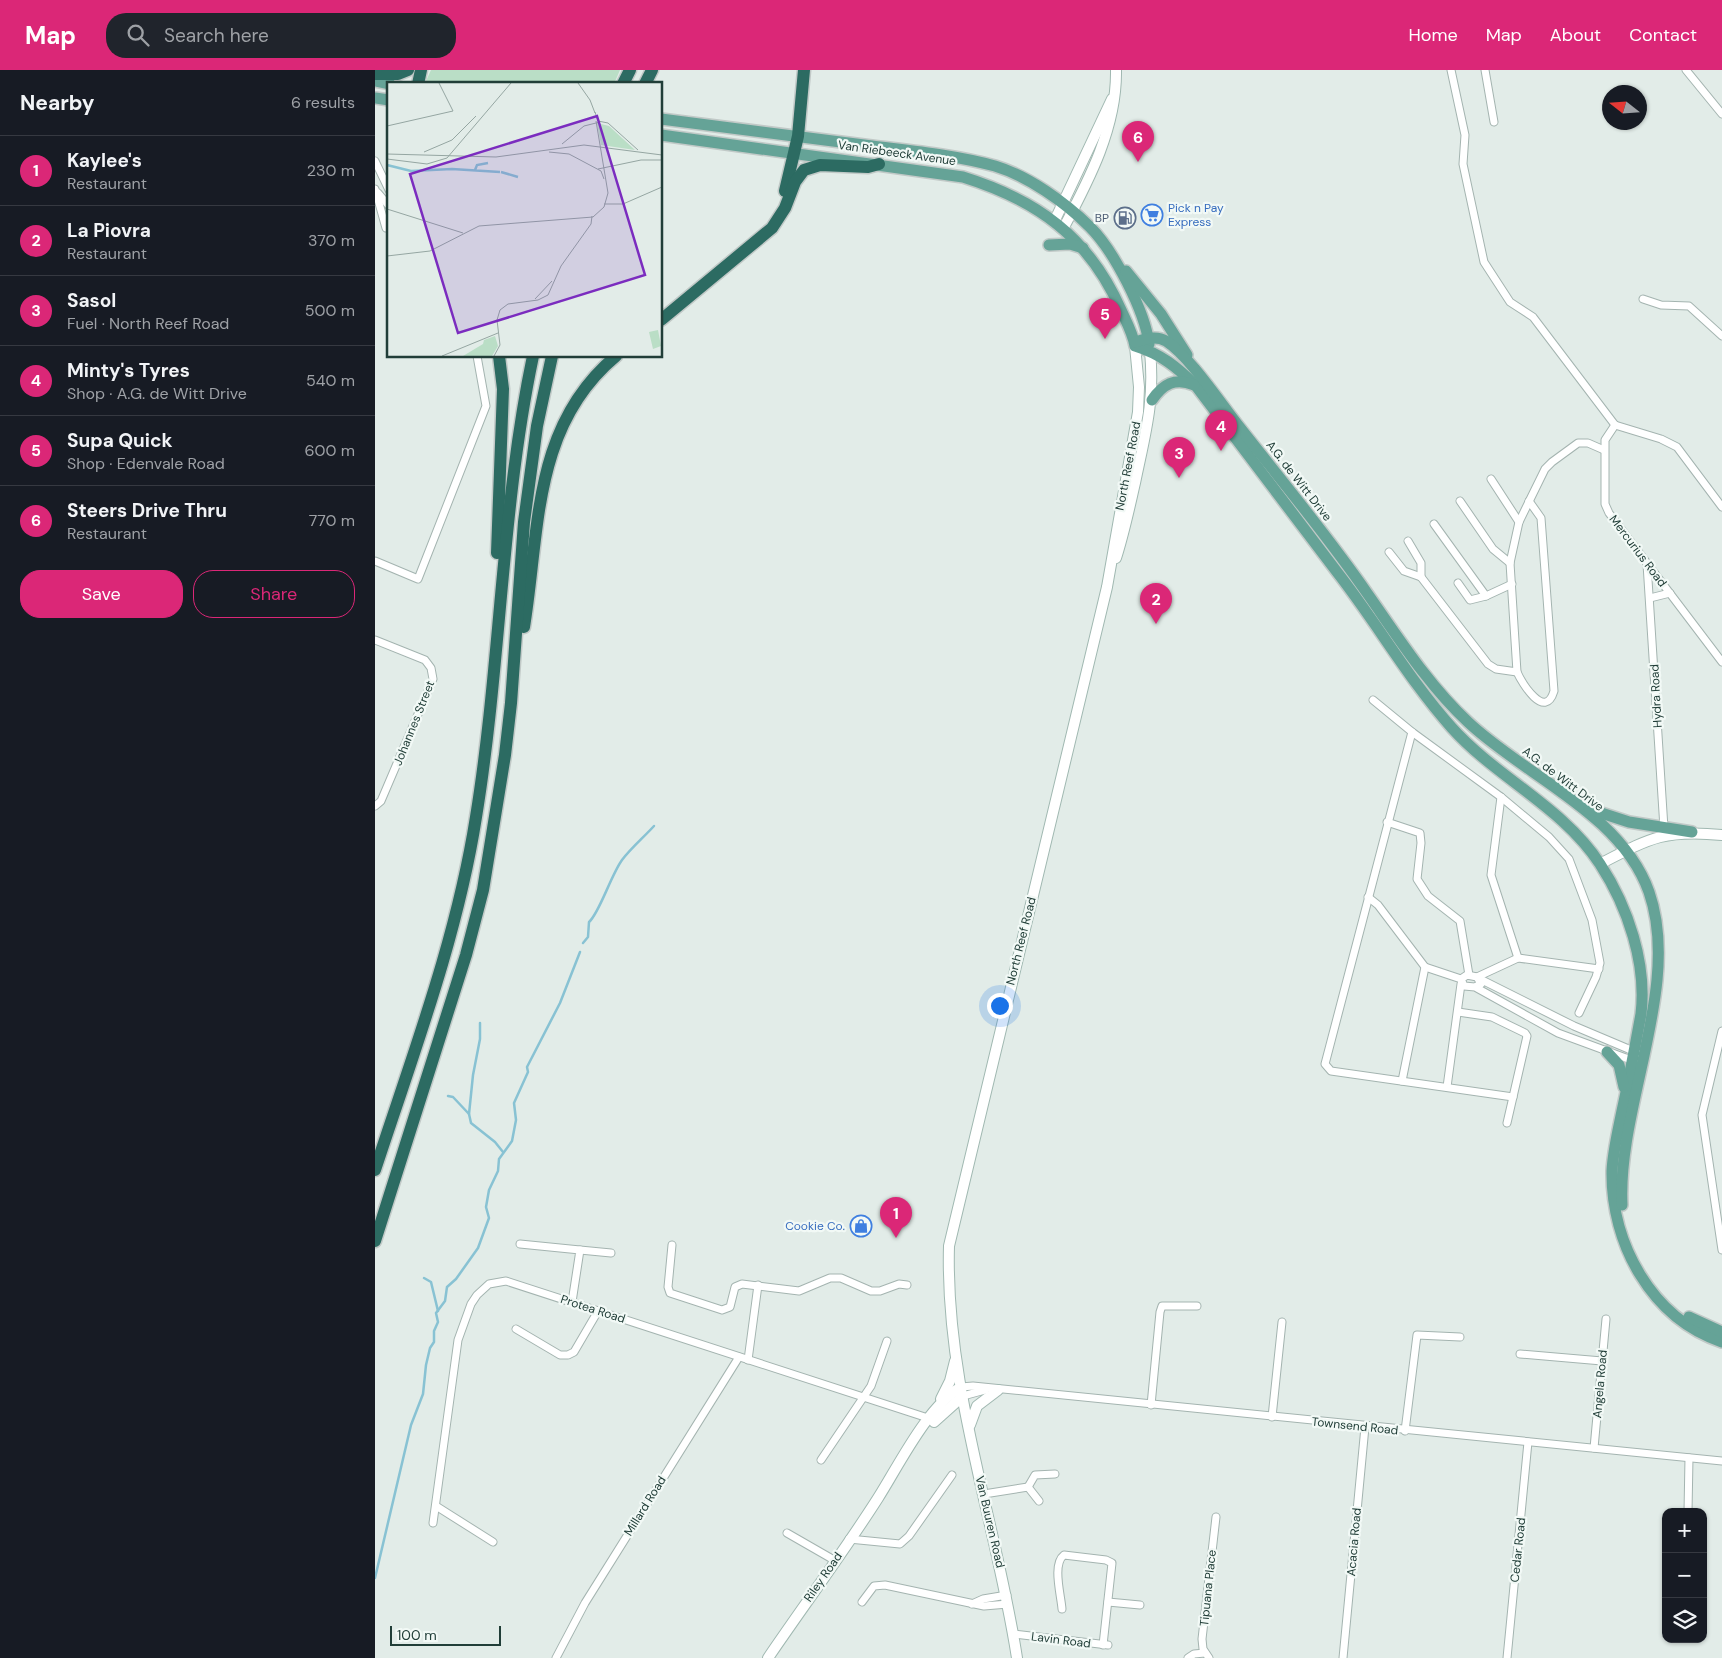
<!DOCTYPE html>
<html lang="en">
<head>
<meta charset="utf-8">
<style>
	:root { --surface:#171b24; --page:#20242c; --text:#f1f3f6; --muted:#9ea1a6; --line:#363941; --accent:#db2777 }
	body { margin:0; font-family:"DM Sans",sans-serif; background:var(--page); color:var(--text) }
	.controls { position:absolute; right:15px; bottom:15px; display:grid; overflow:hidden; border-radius:10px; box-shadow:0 1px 4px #0004 }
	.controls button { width:45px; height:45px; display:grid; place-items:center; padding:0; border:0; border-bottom:1px solid var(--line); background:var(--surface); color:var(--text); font:25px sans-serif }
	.compass { position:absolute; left:1227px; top:15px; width:45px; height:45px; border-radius:50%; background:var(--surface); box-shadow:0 1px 4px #0004; rotate:287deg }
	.scale { position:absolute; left:15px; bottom:12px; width:111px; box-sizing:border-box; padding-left:5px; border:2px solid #213e38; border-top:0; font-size:14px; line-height:18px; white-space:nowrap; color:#213e38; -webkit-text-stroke:4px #f2f9f6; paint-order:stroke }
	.you { position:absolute; left:624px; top:935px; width:18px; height:18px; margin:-12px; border:4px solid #fff; border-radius:50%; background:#1a73e8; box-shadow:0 0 0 8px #1a73e833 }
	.badge { display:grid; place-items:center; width:32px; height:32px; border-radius:50%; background:var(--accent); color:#fff; font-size:16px; font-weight:700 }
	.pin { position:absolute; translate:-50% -41px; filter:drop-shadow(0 1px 2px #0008) }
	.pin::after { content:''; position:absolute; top:26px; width:18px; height:15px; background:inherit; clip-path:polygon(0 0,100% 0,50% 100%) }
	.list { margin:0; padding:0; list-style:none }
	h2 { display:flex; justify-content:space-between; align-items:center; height:65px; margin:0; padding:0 20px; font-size:21px }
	h2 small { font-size:16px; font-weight:400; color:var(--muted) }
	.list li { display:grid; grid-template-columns:32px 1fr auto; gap:15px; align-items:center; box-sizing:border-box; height:70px; padding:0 20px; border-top:1px solid var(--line) }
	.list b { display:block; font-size:19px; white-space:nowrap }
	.list p { margin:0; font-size:16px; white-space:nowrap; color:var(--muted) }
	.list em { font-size:16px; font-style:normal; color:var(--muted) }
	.actions { display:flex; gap:10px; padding:15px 20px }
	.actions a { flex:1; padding:11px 0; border:1px solid var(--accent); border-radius:20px; text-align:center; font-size:18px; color:var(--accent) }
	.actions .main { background:var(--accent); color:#fff }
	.icon { flex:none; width:28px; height:28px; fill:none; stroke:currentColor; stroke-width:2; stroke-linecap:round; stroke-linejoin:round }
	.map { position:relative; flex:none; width:1347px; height:1588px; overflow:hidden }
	header { display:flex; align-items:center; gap:30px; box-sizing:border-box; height:70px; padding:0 25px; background:var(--accent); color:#fff }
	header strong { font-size:24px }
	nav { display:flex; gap:28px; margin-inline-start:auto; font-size:18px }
	.search { width:350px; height:45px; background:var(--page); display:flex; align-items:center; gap:12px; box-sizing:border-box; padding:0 18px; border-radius:20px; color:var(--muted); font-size:19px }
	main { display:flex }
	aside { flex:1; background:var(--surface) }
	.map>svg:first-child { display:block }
</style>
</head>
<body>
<header>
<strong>Map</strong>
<div class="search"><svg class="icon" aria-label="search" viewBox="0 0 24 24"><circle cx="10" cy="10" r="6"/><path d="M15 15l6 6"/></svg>Search here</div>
<nav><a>Home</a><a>Map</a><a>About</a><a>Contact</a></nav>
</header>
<main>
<aside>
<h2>Nearby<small>6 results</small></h2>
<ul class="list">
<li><span class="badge">1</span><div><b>Kaylee's</b><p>Restaurant</p></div><em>230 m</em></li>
<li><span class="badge">2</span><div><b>La Piovra</b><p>Restaurant</p></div><em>370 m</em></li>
<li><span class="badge">3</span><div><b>Sasol</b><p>Fuel · North Reef Road</p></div><em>500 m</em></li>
<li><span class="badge">4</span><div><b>Minty's Tyres</b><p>Shop · A.G. de Witt Drive</p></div><em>540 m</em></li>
<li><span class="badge">5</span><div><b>Supa Quick</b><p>Shop · Edenvale Road</p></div><em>600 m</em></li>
<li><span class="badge">6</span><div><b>Steers Drive Thru</b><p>Restaurant</p></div><em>770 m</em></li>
</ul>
<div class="actions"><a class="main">Save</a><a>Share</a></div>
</aside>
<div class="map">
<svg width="1347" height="1588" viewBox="0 0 1347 1588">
	<rect width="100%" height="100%" fill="#e2ece8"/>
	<path fill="#badec6" d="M56 0H245L239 14H72L51 11Z"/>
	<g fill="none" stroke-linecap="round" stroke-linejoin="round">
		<g stroke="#88c2d3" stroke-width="2.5">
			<path d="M208 873 213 867 214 852C224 844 236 805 247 790 256 778 269 767 279 756"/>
			<path d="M105 953V969L98 1005 94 1044 96 1053 120 1072 128 1082"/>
			<path d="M73 1026 78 1027 94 1044"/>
			<path d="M49 1208 56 1212 63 1241"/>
			<path d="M0 1508 36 1355 48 1324 51 1295 55 1278 59 1272V1261L63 1252 61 1243 70 1231 72 1217 81 1209 103 1178 114 1148 111 1137 114 1120 123 1101 124 1089 137 1071 141 1050 139 1033 153 1002 152 997 185 933 205 882"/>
		</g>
		<g stroke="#a4b4b0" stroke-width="9">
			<g id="street">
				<path d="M1076 0 1090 65 1088 94 1109 192 1135 232 1158 247 1240 355"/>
				<path d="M1110 0 1119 52"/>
				<path d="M1311 0 1347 44"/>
				<path d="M0 91 14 120"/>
				<path d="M0 119 11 158"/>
				<path d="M3 123 14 136"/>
				<path d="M1268 229 1286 235 1314 236 1347 266"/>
				<path d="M1240 355 1230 370V434L1234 443 1347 592"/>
				<path d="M1240 355 1286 369 1302 377 1347 437"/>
				<path d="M1116 409 1144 452"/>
				<path d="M1085 431 1118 479 1135 493"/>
				<path d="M1059 454 1111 526 1137 514"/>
				<path d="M1033 471 1046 493V507"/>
				<path d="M1014 482 1029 501 1046 507 1113 594 1121 599 1142 602 1135 493 1144 452 1170 399 1177 392 1203 373H1213L1229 380"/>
				<path d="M0 491 43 509 111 336 102 286"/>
				<path d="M1272 494 1289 758"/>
				<path d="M1083 513 1095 530 1111 526"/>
				<path d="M1275 528 1295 523"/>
				<path d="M0 570 50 590 56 598 58 609 6 731 0 736"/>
				<path d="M1142 602C1147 613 1170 651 1179 621L1166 448 1154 431"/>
				<path d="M998 630 1037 662 1126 727 1174 767 1194 789 1217 850 1225 893 1221 907 1204 943"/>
				<path d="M1037 662 950 994 956 1001 1138 1027"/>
				<path d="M1126 727 1116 805 1143 888"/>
				<path d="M1012 752 1045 763 1046 773 1042 809 1053 826 1085 851 1094 905"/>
				<path d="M993 827 1003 835 1050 897 1027 1011"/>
				<path d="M1050 897 1086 909"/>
				<path d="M1102 907 1143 888 1224 899"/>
				<path d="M1105 909 1199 956 1263 983"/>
				<path d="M1100 917 1106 914 1102 907 1092 905 1086 909 1089 916 1100 917 1183 963 1259 991"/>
				<path d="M1083 942 1117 947 1150 963 1152 966 1132 1053"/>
				<path d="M1347 961 1327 1045 1347 1180"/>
				<path d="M1072 1017 1086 914"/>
				<path d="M145 1174 205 1180 197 1232"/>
				<path d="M297 1175 293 1217 295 1223 347 1240 355 1237 360 1217 367 1214 424 1221 455 1208H466L496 1221H505L524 1214 532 1215"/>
				<path d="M205 1180 236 1183"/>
				<path d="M141 1259 185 1285H193L199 1282 223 1241"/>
				<path d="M1145 1284 1227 1291"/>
				<path d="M373 1290 383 1215"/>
				<path d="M586 1317 598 1316 1347 1391"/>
				<path d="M588 1326 610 1320"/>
				<path d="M776 1335 785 1242 787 1236H822"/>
				<path d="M897 1347 907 1252"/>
				<path d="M1030 1361 1042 1265 1085 1267"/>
				<path d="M1219 1378 1231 1249"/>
				<path d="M446 1390 496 1316 512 1271"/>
				<path d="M653 1417 660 1405 680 1404"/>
				<path d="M653 1417 664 1431"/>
				<path d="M609 1424 653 1417"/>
				<path d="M61 1436 118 1472"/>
				<path d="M1313 1442 1314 1388"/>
				<path d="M58 1453 83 1270 96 1234 102 1225 114 1214 131 1211 556 1349"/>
				<path d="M412 1463 459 1490"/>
				<path d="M474 1469 525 1474 534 1466 577 1405"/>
				<path d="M487 1532 499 1516 510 1515 609 1536 633 1534"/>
				<path d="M733 1532 765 1535"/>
				<path d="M597 1534 608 1529 632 1525"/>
				<path d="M687 1539C686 1525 677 1494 689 1485L731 1490 737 1493 728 1575"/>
				<path d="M639 1564 733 1575"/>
				<path d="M181 1588 210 1533 364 1287"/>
				<path d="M813 1588 819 1584 830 1583"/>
				<path d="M834 1588 828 1579 827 1569 841 1447"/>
				<path d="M968 1588 990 1357"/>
				<path d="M1132 1588 1153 1372"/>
			</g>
		</g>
		<g stroke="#a0b8b1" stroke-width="12">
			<g id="secondary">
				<path d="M679 152 737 29"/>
				<path d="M688 159C714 110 742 57 741 0"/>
				<path d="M741 488C749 463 754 439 760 413 770 364 780 332 775 281"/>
				<path d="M1225 794C1275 768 1290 759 1347 765"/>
				<path d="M566 1329 575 1311 580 1291"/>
				<path d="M559 1352 588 1326"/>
				<path d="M595 1355 602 1336 623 1320"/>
				<path d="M393 1588C429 1535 468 1483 503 1428 524 1395 552 1337 586 1317"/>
				<path d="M642 1588C621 1451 570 1316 574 1176L732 517 763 342 764 317 760 276"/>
			</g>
		</g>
		<g stroke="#c1c9c7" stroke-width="14">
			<g id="primary">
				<path d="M0 11 15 14"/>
				<path d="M0 28 14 30"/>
				<path d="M286 49C356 58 426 67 497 76 537 81 580 85 620 96 653 106 690 132 715 157 739 181 770 241 774 274"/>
				<path d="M286 65 588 107C662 130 714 167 746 240 751 251 758 264 760 276 786 284 802 297 821 316 868 378 915 440 962 502 1002 553 1034 610 1077 658 1122 708 1188 737 1225 794 1253 837 1272 894 1266 944 1260 977 1254 1009 1247 1041 1243 1061 1238 1081 1237 1101 1236 1173 1276 1248 1347 1272"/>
				<path d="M674 175 695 174 708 178"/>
				<path d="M751 201 786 244 812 285"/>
				<path d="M760 272C770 269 781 265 791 271 814 286 844 331 862 354 906 410 952 465 992 523 1023 567 1053 615 1093 652 1150 706 1246 743 1274 822 1307 916 1242 1036 1247 1135"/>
				<path d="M777 330C788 314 800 307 819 315"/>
				<path d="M1214 739 1254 752 1317 762"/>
				<path d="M1232 982 1244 995 1249 1017"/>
				<path d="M1314 1247 1347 1262"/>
			</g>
		</g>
		<g stroke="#c1c9c7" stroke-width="15">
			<g id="highway">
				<path d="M0 4H23L33 0"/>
				<path d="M43 14 46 0"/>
				<path d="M248 14 255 0"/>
				<path d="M270 14 277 0"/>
				<path d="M410 121 423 66 429 0"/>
				<path d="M286 250 397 158 410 138 420 112 429 100 445 95 493 97 504 94"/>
				<path d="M122 483 128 319 124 286"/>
				<path d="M149 557C165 459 157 356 241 286"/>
				<path d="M0 1100C38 984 82 868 101 747 126 594 126 438 158 286"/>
				<path d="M0 1171 91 885 108 820 130 685 136 633 149 452 162 356 177 286"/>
			</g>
		</g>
		<use href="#street" stroke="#fff" stroke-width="7"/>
		<use href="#secondary" stroke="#fff" stroke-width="10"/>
		<use href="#primary" stroke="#65a397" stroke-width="11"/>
		<use href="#highway" stroke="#2c6b62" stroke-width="12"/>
	</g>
	<defs>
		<g id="supermarket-ring" transform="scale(1.125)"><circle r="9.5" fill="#f2f9f6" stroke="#3f7fe0" stroke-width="1.5"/><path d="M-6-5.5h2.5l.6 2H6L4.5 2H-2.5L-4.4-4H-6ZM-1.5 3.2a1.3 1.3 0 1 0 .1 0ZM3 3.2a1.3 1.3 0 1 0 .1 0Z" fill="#3f7fe0"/></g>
		<g id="fuel-ring" transform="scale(1.125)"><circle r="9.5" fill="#f2f9f6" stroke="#5c6f8a" stroke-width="1.5"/><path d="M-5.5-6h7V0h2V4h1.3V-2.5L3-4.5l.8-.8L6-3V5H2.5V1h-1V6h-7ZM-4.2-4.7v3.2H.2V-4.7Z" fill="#5c6f8a"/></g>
		<g id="shop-ring" transform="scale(1.125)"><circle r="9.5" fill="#f2f9f6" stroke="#3f7fe0" stroke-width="1.5"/><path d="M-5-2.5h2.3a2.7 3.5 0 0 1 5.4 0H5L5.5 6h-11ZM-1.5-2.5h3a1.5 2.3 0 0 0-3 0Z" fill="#3f7fe0"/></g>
	</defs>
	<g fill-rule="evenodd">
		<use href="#supermarket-ring" x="777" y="145"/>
		<use href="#fuel-ring" x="750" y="148"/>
		<use href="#shop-ring" x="486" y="1156"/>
	</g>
	<g text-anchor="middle" stroke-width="4.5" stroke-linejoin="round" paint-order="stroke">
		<g font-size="12" fill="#213e38" stroke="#f2f9f6">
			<text transform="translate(522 83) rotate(8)" y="4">Van Riebeeck Avenue</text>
			<text transform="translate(753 396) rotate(-79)" y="4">North Reef Road</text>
			<text transform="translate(924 411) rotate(52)" y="4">A.G. de Witt Drive</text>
			<text transform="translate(1263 481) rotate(53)" y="4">Mercurius Road</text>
			<text transform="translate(1281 626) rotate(-93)" y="4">Hydra Road</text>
			<text transform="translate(39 653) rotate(-68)" y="4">Johannes Street</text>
			<text transform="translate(1188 709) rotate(37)" y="4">A.G. de Witt Drive</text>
			<text transform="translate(646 871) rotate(-76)" y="4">North Reef Road</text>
			<text transform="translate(218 1239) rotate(18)" y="4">Protea Road</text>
			<text transform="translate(1225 1314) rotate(-85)" y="4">Angela Road</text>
			<text transform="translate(980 1356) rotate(6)" y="4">Townsend Road</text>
			<text transform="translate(270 1436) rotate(-58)" y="4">Millard Road</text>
			<text transform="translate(615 1452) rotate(77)" y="4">Van Buuren Road</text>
			<text transform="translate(979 1472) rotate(-85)" y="4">Acacia Road</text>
			<text transform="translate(1143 1480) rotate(-84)" y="4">Cedar Road</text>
			<text transform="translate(448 1507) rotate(-55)" y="4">Riley Road</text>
			<text transform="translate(833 1518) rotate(-84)" y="4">Tipuana Place</text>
			<text transform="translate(686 1570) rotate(7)" y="4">Lavin Road</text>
		</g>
		<g font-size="12" fill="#366cbe" stroke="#f2f9f6" text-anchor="start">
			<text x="793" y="142">Pick n Pay<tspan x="793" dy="14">Express</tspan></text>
			<text x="470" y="1160" text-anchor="end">Cookie Co.</text>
		</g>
		<g font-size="12" fill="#4e5e75" stroke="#f2f9f6" text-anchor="end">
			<text x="734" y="152">BP</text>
		</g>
	</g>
	<g transform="translate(12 12)">
		<rect width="275" height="275" fill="#e2ece8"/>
		<path d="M210 41 222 44 248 68 214 63ZM271 248 274 264 266 267 262 250ZM108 254 111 264 105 274H76L96 262 97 258Z" fill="#badec6"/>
		<path fill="none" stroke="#88c2d3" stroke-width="2.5" d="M0 83 24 89 65 87 113 90M88 88 90 83 101 81M114 90 131 95"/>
		<path fill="none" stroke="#95a6a2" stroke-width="1" d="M191 1 203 18 208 31M208 30 211 39 221 41 251 68M0 44 66 29 52 1M175 62 197 44 213 40M37 70 65 58 89 34M162 70 182 72 214 89 217 97M0 72 109 75 197 63 275 73M0 77 40 82 60 76 124 1M211 87 254 78H275M217 122H236L275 105M0 127 76 151M0 174 43 169 92 144 206 135 217 125 221 111 209 39M148 217 165 199M55 274 111 251M107 274 113 263 110 238 113 228 121 222 151 218 161 213 174 184 204 142 205 134"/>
		<path fill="#7b2cbf" fill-opacity="0.15" stroke="#7b2cbf" stroke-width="2.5" d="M210 34 258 193 71 251 23 92Z"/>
		<rect width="275" height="275" fill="none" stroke="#213e38" stroke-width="2.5"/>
	</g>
</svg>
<div class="controls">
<button>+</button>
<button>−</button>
<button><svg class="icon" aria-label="layers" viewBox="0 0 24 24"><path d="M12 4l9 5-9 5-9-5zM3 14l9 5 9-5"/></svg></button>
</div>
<svg class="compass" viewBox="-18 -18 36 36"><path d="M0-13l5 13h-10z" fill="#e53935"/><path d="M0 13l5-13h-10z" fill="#9ea1a6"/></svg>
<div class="scale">100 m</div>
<div class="you"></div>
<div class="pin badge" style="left:521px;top:1168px">1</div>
<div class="pin badge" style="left:781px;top:554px">2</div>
<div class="pin badge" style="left:804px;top:408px">3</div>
<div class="pin badge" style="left:846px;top:381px">4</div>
<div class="pin badge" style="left:730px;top:269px">5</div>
<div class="pin badge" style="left:763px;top:92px">6</div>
</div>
</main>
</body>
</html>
